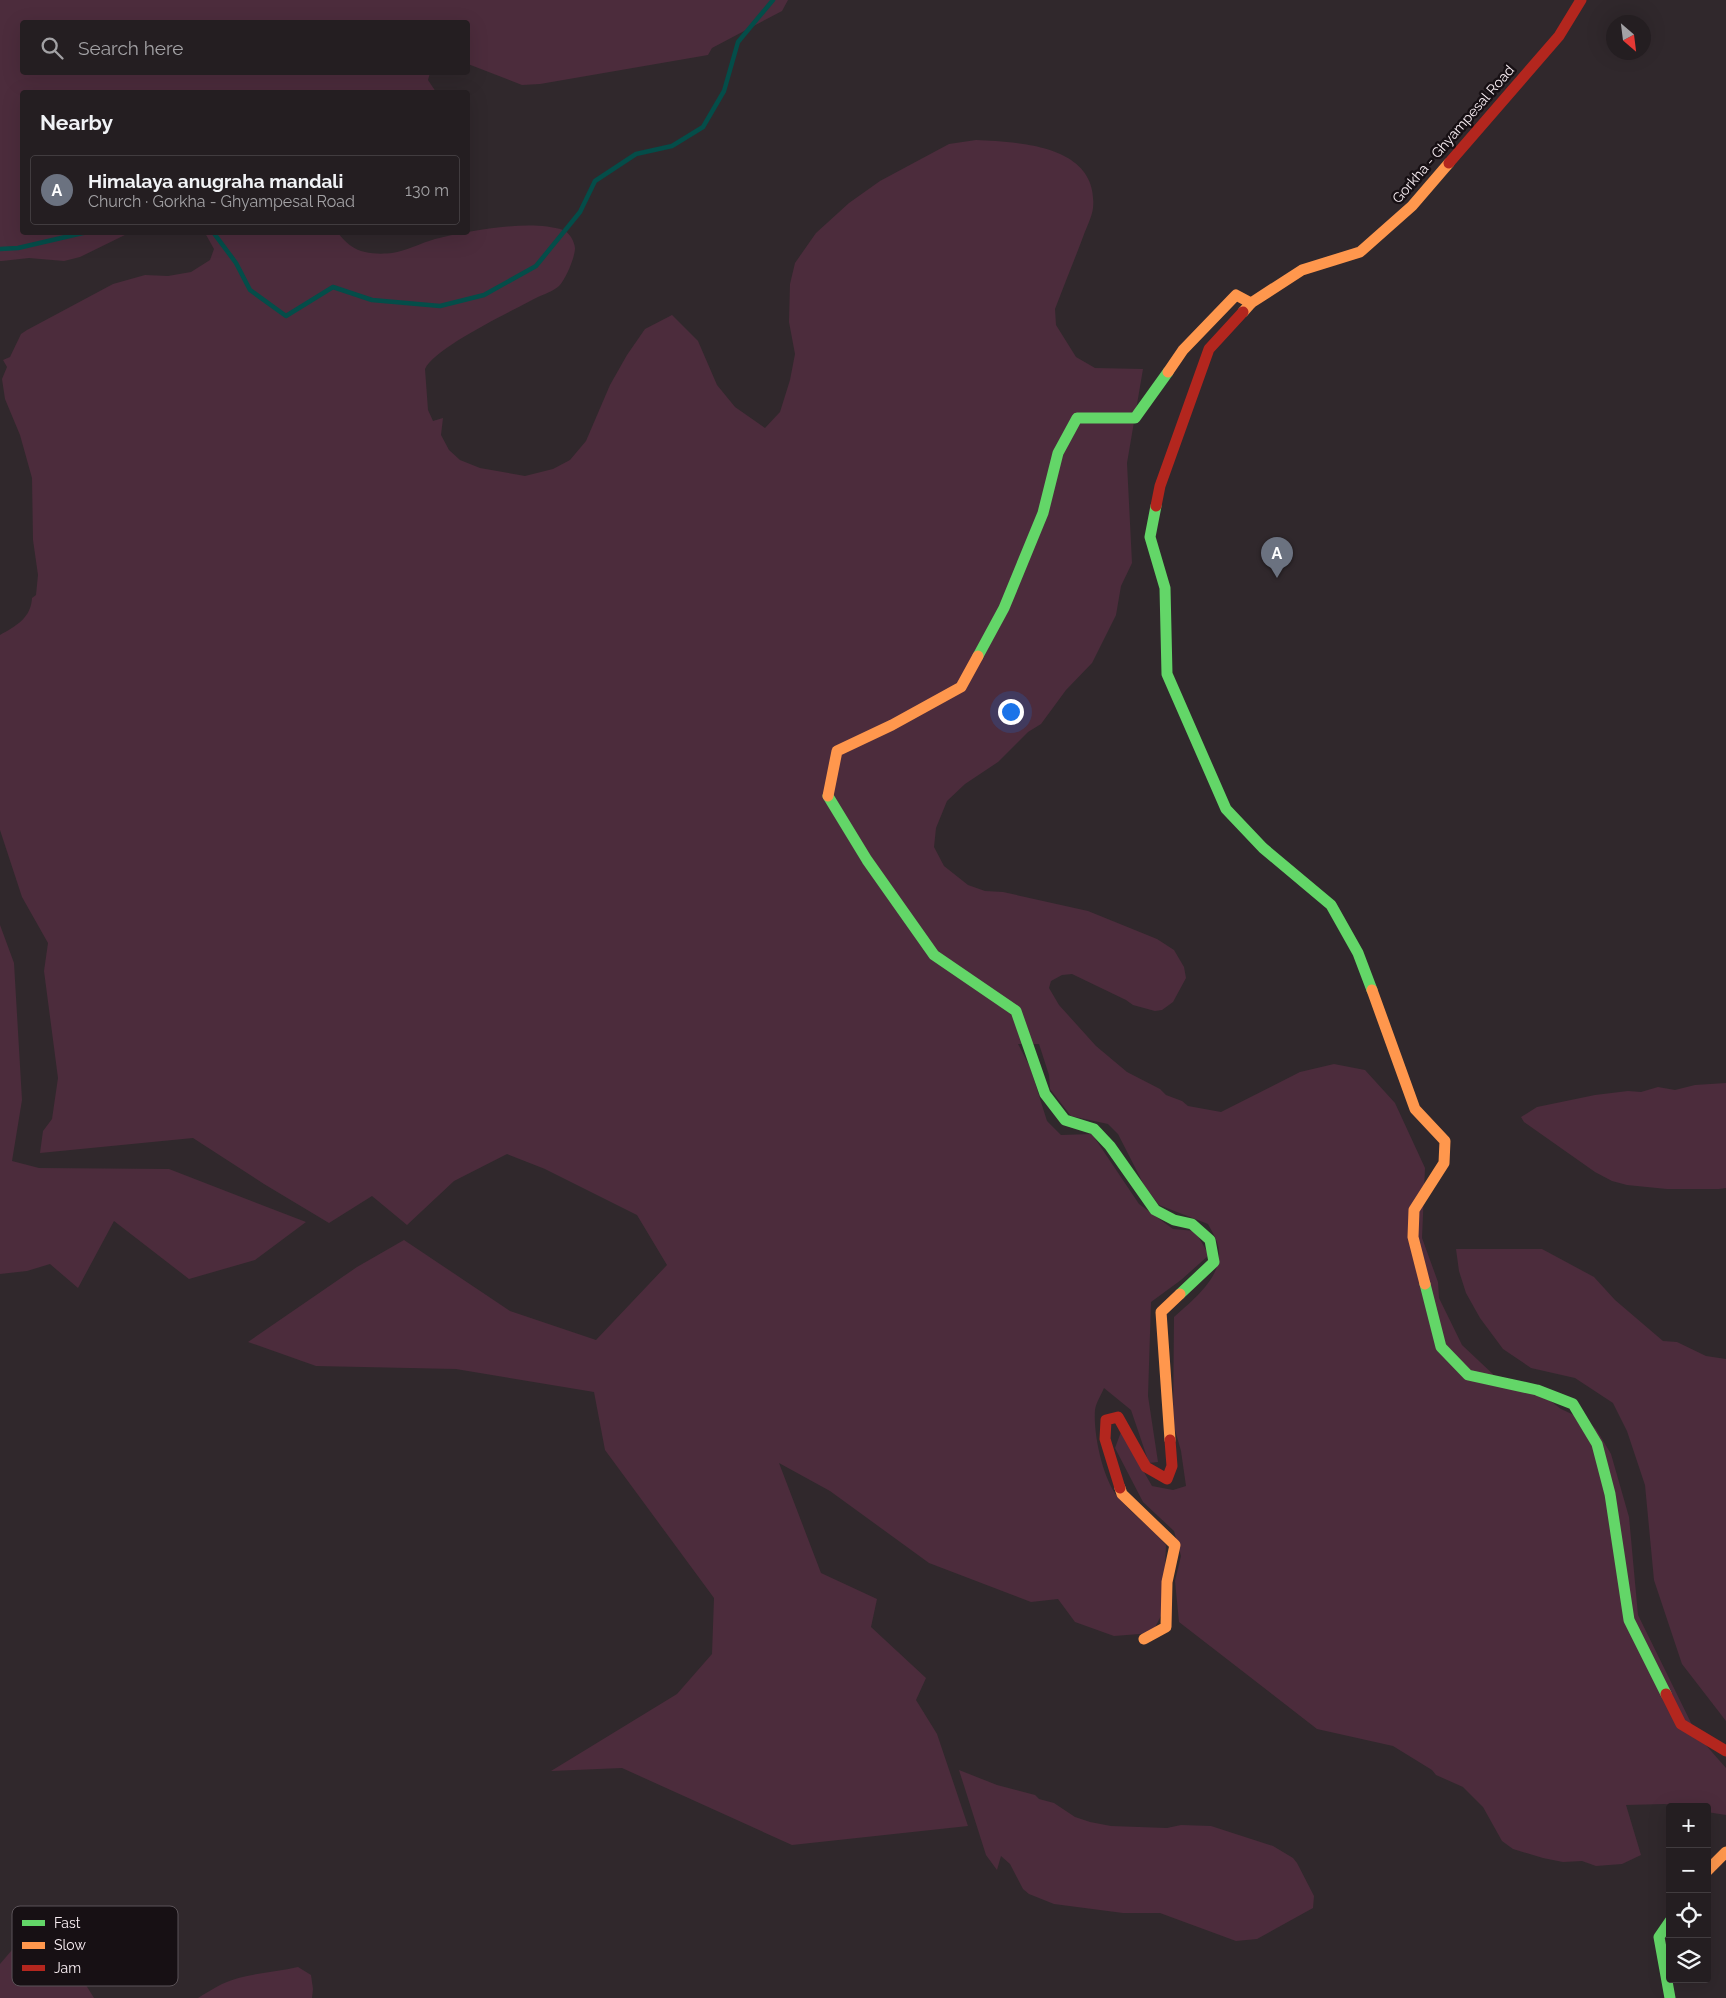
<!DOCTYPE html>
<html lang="en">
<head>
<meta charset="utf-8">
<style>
	:root { --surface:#241e21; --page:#2c272a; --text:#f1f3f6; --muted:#a3a2a5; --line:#413c3f; --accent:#8c9099 }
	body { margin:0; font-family:Raleway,sans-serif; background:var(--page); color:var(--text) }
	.controls { position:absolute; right:15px; bottom:15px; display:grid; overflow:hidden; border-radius:5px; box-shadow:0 5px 20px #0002 }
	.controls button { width:45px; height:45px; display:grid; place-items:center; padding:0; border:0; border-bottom:1px solid var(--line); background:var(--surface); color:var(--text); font:25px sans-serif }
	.compass { position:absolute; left:1606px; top:15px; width:45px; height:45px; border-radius:50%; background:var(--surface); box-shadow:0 5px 20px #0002; rotate:152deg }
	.you { position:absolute; left:1010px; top:711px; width:18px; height:18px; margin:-12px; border:4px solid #fff; border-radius:50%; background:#1a73e8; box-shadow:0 0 0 8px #1a73e833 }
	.badge { display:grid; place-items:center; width:32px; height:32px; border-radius:50%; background:var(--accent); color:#fff; font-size:16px; font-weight:700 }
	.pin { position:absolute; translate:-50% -41px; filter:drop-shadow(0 1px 2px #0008) }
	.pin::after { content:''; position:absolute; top:26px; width:18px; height:15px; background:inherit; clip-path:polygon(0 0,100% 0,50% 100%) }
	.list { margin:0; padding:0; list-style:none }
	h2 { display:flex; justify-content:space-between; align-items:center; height:65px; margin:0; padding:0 20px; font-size:21px }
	h2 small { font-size:16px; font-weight:400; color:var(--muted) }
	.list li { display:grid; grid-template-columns:32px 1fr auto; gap:15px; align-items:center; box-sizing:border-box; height:70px; margin:0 10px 10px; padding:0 10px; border:1px solid var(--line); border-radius:5px }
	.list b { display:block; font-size:19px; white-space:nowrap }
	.list p { margin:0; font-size:16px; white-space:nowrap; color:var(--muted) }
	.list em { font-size:16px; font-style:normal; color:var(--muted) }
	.icon { flex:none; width:28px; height:28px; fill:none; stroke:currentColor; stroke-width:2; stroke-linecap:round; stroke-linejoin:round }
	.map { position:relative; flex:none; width:1726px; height:1998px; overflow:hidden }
	.search { position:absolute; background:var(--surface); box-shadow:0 5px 20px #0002; left:20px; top:20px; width:450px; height:55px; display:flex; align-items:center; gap:12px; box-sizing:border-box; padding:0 18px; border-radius:5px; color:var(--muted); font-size:19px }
	.panel { position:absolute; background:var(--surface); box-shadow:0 5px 20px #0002; left:20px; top:90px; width:450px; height:145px; border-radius:5px }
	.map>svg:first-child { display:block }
</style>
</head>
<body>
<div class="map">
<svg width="1726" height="1998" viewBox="0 0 1726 1998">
	<rect width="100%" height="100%" fill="#30282c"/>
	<g fill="#4c2c3c">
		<path d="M0 0H788L782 11 712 48 708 55 540 84 522 85 468 64V22H22V72L430 73 428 80 436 92H22V232L129 233 80 257 64 261 29 258 2 261H0Z"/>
		<path d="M976 140C1020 142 1099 145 1093 208 1092 217 1086 228 1083 237 1074 261 1064 285 1055 309L1056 325 1076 357 1095 368 1143 369 1127 463 1132 563 1121 586 1116 615 1092 663 1066 690 1041 724 1028 732 998 762 965 784 947 801 936 828 934 847 944 866 968 885 985 891 1003 892 1088 911 1157 939 1174 950 1184 967 1186 978 1173 1002 1162 1010 1155 1011 1133 1005 1126 1000 1072 974 1062 975 1051 981 1049 988 1059 1005 1096 1046 1127 1072 1160 1089 1166 1095 1182 1101 1188 1106 1221 1112 1300 1072 1334 1064 1365 1070 1395 1103 1425 1168 1422 1238 1438 1282 1439 1298 1462 1345 1496 1377 1544 1396 1561 1409 1587 1421 1596 1429 1611 1454 1629 1517 1638 1615 1697 1735 1726 1768V1815L1707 1812V1807H1681L1665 1804 1626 1805 1641 1855 1622 1864 1596 1866 1582 1861 1563 1862 1543 1858 1513 1849 1502 1841 1483 1807 1463 1787 1436 1775 1432 1770 1393 1746 1317 1729 1179 1622 1175 1581 1181 1556 1174 1531 1143 1502 1115 1448 1121 1432 1152 1486 1173 1490 1186 1486 1181 1451 1173 1423 1174 1317C1194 1299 1228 1273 1217 1242 1215 1236 1211 1230 1208 1224L1159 1205 1144 1185 1118 1134 1108 1124 1071 1116 1050 1089 1049 1075 1039 1044H1018L1030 1067 1047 1121 1061 1135 1092 1134 1139 1204 1173 1229 1195 1231 1209 1255 1181 1280 1151 1302 1148 1396 1158 1462 1149 1463 1131 1410 1104 1388C1101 1395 1096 1403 1095 1410 1093 1433 1103 1481 1119 1498 1133 1515 1152 1528 1166 1545L1163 1612 1152 1633 1114 1636 1075 1622 1058 1599 1031 1602 929 1563 830 1491 779 1463 821 1573 877 1599 871 1627 926 1678 916 1700 937 1734 968 1826 792 1845 622 1768 551 1771 677 1694 712 1654 714 1598 605 1450 594 1392 456 1369 316 1366 248 1342 357 1267 404 1240 510 1311 596 1340 667 1265 637 1215 545 1169 507 1154 454 1181 407 1225 372 1196 329 1223 264 1184 193 1138 40 1153 43 1131 52 1119 58 1078 44 971 48 943 22 897 0 830V635C16 626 31 618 32 598L36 595 38 575 33 540 32 478 20 435 5 399 2 379 7 367 3 360 10 357 21 334 27 330 113 284 145 275 168 276 191 272 210 260 214 249 205 233H338C345 242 354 250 365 252 373 254 384 254 392 253 406 251 421 243 435 239 468 231 530 219 563 230 570 233 574 241 575 248 575 257 566 279 559 286 554 291 542 295 536 298 512 311 435 347 425 369L428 410 433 421 443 418 441 435 449 450 460 460 480 468 525 476 553 469 570 460 586 441 610 385 627 355 645 329 672 315 698 341 717 385 735 407 765 428 780 412 790 380 795 354 789 322 790 284 795 263 816 233 849 203 880 181 949 144Z"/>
		<path d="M0 925 14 963 22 1100 12 1161 39 1168 169 1169 306 1222 255 1260 189 1279 114 1221 78 1288 50 1264 27 1271 0 1274Z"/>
		<path d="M1726 1083V1188L1719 1189H1667L1627 1185 1612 1181 1595 1172 1524 1122 1521 1117 1537 1107 1595 1095 1628 1091 1641 1092 1658 1087 1675 1090 1695 1085Z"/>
		<path d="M1456 1249H1542L1594 1277 1615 1300 1663 1341 1677 1342 1706 1356 1726 1359V1721L1682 1664 1654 1580 1645 1485 1627 1431 1613 1403 1575 1378 1531 1368 1503 1349 1480 1318 1466 1293 1459 1271Z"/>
		<path d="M959 1770 997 1785 1035 1795 1039 1799 1054 1803 1075 1817 1090 1822 1111 1826 1167 1828 1181 1825 1211 1826 1273 1846 1293 1858 1297 1863 1314 1896 1313 1908 1257 1939 1236 1941 1160 1913H1123L1054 1904 1029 1894 1023 1889 1010 1864 1001 1856 997 1870 986 1855Z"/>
		<path d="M42 1915 94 1998H0V1964Z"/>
		<path d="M298 1967 311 1975 313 1989 312 1998H198C206 1993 214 1988 222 1984 245 1973 273 1973 298 1967Z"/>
	</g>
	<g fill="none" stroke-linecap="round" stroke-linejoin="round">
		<g stroke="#044d49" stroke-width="4.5">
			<path d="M213 232 236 263 250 290 286 316 333 287 372 300 440 306 484 295 536 266 580 212 595 181 636 154 672 146 703 127 724 91 738 42 773 0"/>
			<path d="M0 249 18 248 87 232"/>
		</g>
		<g stroke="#63d668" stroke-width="11">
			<path d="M1156 506 1150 537 1165 588 1167 674 1226 809 1263 848 1331 905 1358 953 1372 990"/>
			<path d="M978 656 1004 608 1043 513 1058 453 1077 418H1135L1168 372"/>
			<path d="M828 796 867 860 934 955 1016 1011 1045 1094 1065 1120 1094 1129 1110 1146 1155 1210 1174 1220 1192 1224 1210 1240 1214 1262 1180 1294"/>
			<path d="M1425 1284 1441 1347 1468 1375 1537 1390 1573 1404 1597 1444 1610 1494 1629 1620 1666 1694"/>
			<path d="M1670 1921 1659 1937 1670 1998"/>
		</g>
		<g stroke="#ff974d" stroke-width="11">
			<path d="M1243 312 1251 303 1302 270 1360 252 1412 206 1449 163"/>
			<path d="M1168 372 1183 350 1236 295 1251 303"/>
			<path d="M828 796 837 751 892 725 961 687 978 656"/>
			<path d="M1372 990 1415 1109 1445 1141 1444 1163 1414 1210 1413 1237 1425 1284"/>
			<path d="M1170 1440 1161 1312 1180 1294"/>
			<path d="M1120 1488 1122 1494 1175 1545 1167 1582 1166 1627 1144 1639"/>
			<path d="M1707 1871 1726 1852"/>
		</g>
		<g stroke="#b3261e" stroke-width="11">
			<path d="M1449 163 1559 36 1581 0"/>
			<path d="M1156 506 1160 486 1209 349 1243 312"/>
			<path d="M1120 1488 1105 1439 1106 1420 1118 1417 1146 1467 1167 1479 1172 1466 1170 1440"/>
			<path d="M1666 1694 1681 1724 1726 1751"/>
		</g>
	</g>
	<g text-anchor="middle" stroke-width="5" stroke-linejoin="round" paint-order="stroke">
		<g font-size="14" fill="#fbf0f5" stroke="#171014">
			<text transform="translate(1453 134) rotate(-49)" y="5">Gorkha - Ghyampesal Road</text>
		</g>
	</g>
	<rect x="12" y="1906" width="166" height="80" rx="8" fill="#171014" stroke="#5b5358" stroke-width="1"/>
	<rect x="22" y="1920" width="23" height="6" fill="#63d668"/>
	<rect x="22" y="1942" width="23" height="7" fill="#ff974d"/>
	<rect x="22" y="1965" width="23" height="6" fill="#b3261e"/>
	<g font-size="14" fill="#fbf0f5">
		<text x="54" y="1928">Fast</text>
		<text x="54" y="1950">Slow</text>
		<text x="54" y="1973">Jam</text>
	</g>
</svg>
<div class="controls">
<button>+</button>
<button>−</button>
<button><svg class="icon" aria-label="locate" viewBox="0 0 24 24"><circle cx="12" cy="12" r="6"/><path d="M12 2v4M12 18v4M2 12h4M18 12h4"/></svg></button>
<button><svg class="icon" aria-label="layers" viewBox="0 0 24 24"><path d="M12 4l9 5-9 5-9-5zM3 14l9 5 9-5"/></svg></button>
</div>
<svg class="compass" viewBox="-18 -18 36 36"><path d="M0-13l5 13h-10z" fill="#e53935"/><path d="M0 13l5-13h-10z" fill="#a3a2a5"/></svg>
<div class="you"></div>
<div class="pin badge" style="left:1277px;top:578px;background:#6b7280">A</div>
<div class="search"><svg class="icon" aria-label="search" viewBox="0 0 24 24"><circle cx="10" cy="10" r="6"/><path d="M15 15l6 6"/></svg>Search here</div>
<section class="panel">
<h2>Nearby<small></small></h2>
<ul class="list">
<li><span class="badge" style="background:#6b7280">A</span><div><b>Himalaya anugraha mandali</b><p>Church · Gorkha - Ghyampesal Road</p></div><em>130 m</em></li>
</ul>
</section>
</div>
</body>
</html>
